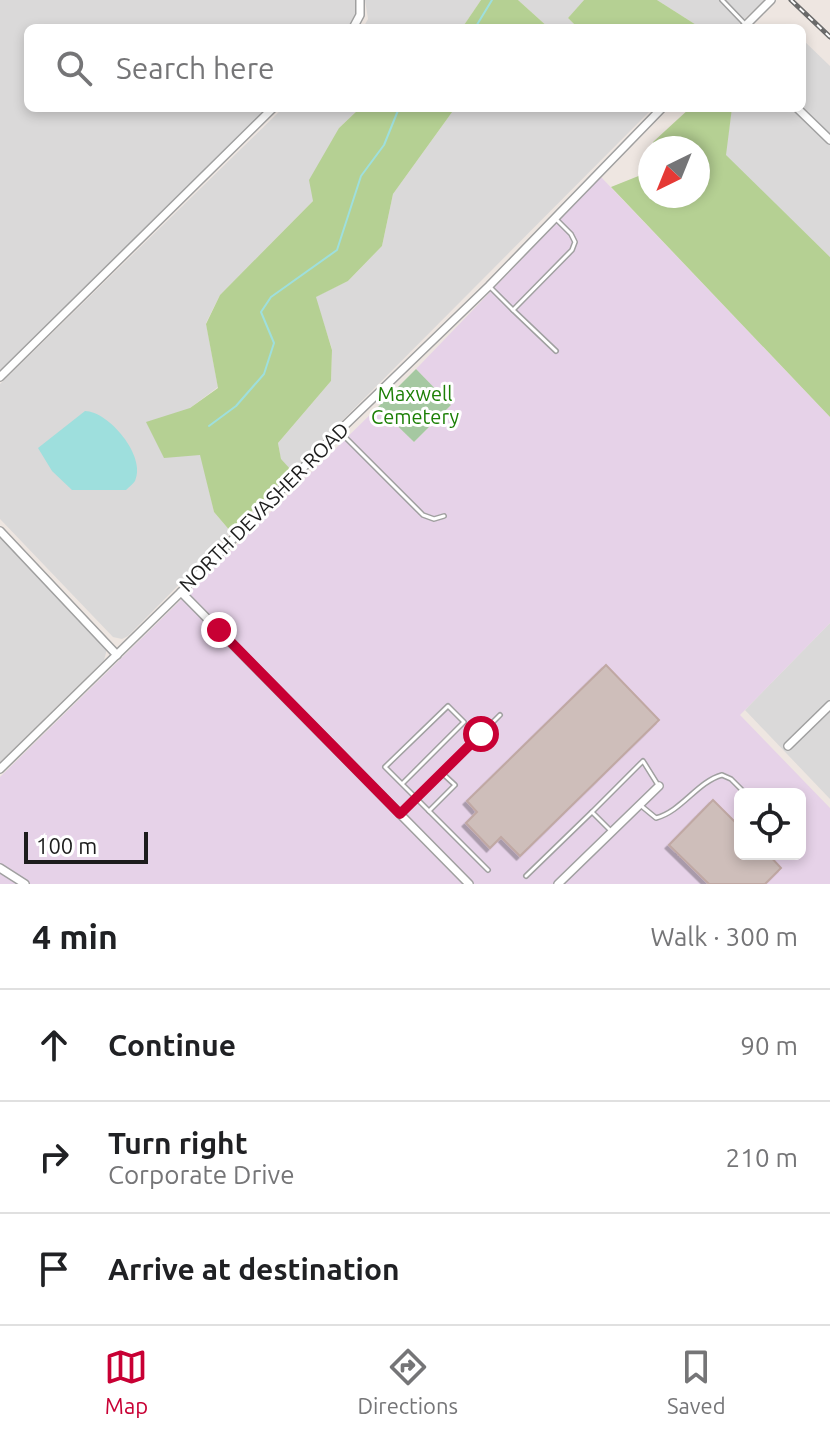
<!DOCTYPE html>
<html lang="en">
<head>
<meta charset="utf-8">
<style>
	:root { --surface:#fff; --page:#f6f6f6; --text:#202124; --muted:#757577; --line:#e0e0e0; --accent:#c80034 }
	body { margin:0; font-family:Ubuntu,sans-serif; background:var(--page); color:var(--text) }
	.controls { position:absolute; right:24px; bottom:24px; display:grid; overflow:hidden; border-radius:12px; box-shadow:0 4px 12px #0003 }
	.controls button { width:72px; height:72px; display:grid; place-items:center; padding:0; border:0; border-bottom:2px solid var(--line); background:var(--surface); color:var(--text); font:40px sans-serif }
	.compass { position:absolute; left:638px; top:136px; width:72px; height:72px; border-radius:50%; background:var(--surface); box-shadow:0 4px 12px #0003; rotate:223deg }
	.scale { position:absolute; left:24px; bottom:20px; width:124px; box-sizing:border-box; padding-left:8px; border:4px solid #1c1c1c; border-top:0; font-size:22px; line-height:28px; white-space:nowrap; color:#1c1c1c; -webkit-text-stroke:6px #fff; paint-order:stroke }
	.stop { position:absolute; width:24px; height:24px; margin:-18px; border:6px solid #c80034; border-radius:50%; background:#fff }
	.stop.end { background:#c80034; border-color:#fff; box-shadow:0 2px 8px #0008 }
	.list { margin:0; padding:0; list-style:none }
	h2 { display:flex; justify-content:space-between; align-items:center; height:104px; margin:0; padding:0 32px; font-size:34px }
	h2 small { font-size:26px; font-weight:400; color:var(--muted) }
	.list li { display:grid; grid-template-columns:52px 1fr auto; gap:24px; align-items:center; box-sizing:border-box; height:112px; padding:0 32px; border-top:2px solid var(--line) }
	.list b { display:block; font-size:30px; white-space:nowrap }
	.list p { margin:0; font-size:26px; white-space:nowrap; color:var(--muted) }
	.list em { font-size:26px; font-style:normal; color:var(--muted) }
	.icon { flex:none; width:44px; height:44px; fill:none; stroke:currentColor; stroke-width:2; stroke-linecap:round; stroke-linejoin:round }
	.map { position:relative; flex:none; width:830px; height:884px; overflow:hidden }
	.search { position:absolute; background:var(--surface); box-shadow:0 4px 12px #0003; left:24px; right:24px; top:24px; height:88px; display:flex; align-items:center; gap:20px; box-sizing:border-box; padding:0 28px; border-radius:12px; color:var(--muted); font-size:30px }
	.sheet { height:440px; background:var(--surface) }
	nav { display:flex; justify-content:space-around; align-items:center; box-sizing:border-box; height:112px; border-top:2px solid var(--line); background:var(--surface); font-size:22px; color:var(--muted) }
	nav a { display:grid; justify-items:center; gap:4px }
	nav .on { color:var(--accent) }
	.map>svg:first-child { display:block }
</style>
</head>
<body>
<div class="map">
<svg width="830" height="884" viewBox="0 0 830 884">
	<defs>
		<filter id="shadow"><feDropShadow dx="-3.5" dy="3.5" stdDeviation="0" flood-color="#0004"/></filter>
	</defs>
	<rect width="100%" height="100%" fill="#eee6e1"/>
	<g fill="#dad9d9">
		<path d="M0 0H355L358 11 349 28H28V108H269L0 372Z"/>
		<path d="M365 0H481L462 28H363L368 19Z"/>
		<path d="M518 0H584L568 18 578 28H549Z"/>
		<path d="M657 0H764L735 28H701Z"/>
		<path d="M802 39 830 66V257L725 155 732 108H802Z"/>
		<path d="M283 108H360L339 128 313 201 220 295 206 323 218 387 190 408 214 512 231 532 128 636 122 639 113 637 0 519V384Z"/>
		<path d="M455 108H653L292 471 281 460 278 443 331 381 332 349 315 297 348 281 382 246 393 194Z"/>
		<path d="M0 532 106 644V653L104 660 0 762Z"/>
		<path d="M830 623V799L745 710Z"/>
	</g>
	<path fill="#e6d2e8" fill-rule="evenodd" d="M601 177 830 417V623L740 715 830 808V884H0V777L378 407 414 442 451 405 416 369ZM740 794H800V854H740Z"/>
	<g fill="#b5d093">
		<path d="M481 0H518L549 28H462Z"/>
		<path d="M584 0H657L701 28H578L568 18Z"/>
		<path d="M360 108H455L393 194 382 246 348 281 316 297 332 350 331 381 278 443 281 459 292 471 231 532 214 512 200 455 164 458 146 422 190 408 218 388 206 324 220 295 313 201 309 180 339 128Z"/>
		<path d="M690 108H732L726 155 830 257V417L611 187 646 173 650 157V196H698V148H652L653 142Z"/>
	</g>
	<path fill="#a5c8a1" d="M416 369 451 405 414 442 378 407Z"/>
	<path fill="#9edfdd" d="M85 411C108 411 147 456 135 481 133 484 129 487 126 490H72L52 471 38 448Z"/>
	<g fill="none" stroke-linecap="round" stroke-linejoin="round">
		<g stroke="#9edfdd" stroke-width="2">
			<path d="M475 28 492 0"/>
			<path d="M209 426 236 406 264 374 274 343 261 312 271 297 337 250 361 176 384 145 399 108"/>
		</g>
	</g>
	<g fill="#cebeba" stroke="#c0a8a3" stroke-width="2" filter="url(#shadow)">
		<path d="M606 665 659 720 520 856 501 837 490 848 466 823 477 812 467 801Z"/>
		<path d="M713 800 740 827V854H768L781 868 765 884H709L669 845Z"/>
	</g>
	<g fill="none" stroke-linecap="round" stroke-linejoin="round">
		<g stroke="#a0a0a0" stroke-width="6">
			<g id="lane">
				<path d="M722 0 746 25"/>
				<path d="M489 286 513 310 572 250 575 242 571 234 557 220"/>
				<path d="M513 310 556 351"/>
				<path d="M339 431 423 515 434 519 444 516"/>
				<path d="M402 784 464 722 448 706 385 767 488 870"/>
				<path d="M639 804 656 818C682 811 697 782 722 775L731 779 746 794"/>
				<path d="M429 811 455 785 442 773"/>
				<path d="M401 814 500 715"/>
				<path d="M612 832 592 812 643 761 658 785"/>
				<path d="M526 876 592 812"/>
			</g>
		</g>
		<g stroke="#a0a0a0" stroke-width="10">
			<g id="street">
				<path d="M353 28 360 15V0"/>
				<path d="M743 28 771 0"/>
				<path d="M797 108 830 140"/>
				<path d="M0 377 273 108"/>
				<path d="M0 531 117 655"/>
				<path d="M181 592 469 884"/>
				<path d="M788 746 830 705"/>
				<path d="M0 769 181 592 339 431 489 286 662 108"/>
				<path d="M0 868 25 884"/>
				<path d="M558 884 659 786"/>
			</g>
		</g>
		<use href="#lane" stroke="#fff" stroke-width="3"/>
		<use href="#street" stroke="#fff" stroke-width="7"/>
		<g stroke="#6a6a6a" stroke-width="5">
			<path id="rail" d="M791 0 830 37"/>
		</g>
		<use href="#rail" stroke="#fff" stroke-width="2" stroke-dasharray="6" stroke-linecap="butt"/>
	</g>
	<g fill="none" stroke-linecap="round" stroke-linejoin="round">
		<path stroke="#c80034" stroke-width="10" d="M219 630 400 814 481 734"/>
	</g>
	<g text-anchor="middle" stroke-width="6" stroke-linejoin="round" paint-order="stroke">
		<g font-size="20" fill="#1b7f05" stroke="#fff">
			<text x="415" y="401">Maxwell<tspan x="415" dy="23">Cemetery</tspan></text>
		</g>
		<g font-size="20" fill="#1c1c1c" stroke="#fff">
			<text transform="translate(264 507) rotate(-45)" y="7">NORTH DEVASHER ROAD</text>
		</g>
	</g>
</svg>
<div class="controls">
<button><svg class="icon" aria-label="locate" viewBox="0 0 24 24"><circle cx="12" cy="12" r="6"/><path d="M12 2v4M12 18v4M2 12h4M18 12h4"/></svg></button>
</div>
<svg class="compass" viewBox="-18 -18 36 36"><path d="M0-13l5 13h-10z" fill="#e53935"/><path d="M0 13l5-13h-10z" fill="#757577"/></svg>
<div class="scale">100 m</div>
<div class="stop" style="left:481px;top:734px"></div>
<div class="stop end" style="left:219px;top:630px"></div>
<div class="search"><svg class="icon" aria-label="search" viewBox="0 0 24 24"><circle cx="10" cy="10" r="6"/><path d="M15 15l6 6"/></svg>Search here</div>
</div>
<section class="sheet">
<h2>4 min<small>Walk · 300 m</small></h2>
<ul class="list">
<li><svg class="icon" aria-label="ahead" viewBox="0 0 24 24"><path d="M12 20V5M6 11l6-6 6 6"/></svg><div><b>Continue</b></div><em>90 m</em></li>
<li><svg class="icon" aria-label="right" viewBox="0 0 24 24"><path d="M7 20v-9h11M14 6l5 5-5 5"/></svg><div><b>Turn right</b><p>Corporate Drive</p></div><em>210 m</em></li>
<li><svg class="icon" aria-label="arrive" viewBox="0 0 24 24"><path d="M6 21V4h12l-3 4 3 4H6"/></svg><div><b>Arrive at destination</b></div></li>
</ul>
</section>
<nav>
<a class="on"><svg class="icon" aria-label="map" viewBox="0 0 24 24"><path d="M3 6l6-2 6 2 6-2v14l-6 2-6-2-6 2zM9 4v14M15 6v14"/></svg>Map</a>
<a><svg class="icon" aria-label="directions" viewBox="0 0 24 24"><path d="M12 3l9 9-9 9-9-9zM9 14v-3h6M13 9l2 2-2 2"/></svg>Directions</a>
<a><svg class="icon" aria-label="saved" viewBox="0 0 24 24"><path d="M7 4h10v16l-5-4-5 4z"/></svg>Saved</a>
</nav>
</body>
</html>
